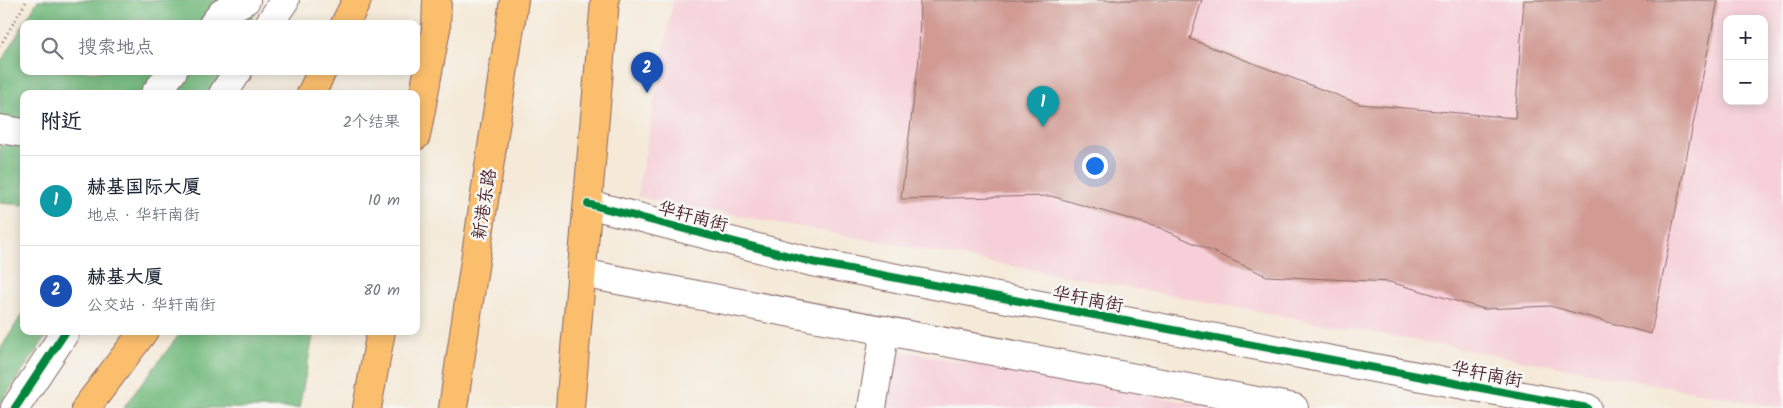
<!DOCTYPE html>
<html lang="zh">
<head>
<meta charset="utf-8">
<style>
	:root { --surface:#fff; --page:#f6f6f7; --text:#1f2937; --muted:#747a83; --line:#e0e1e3; --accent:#ea580c }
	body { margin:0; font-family:Kalam,"LXGW WenKai TC",sans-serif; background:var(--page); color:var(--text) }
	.controls { position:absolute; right:15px; top:15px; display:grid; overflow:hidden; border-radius:10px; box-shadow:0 2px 12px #0003 }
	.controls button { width:45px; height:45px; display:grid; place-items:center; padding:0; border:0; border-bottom:1px solid var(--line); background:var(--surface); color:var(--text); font:25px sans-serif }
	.you { position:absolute; left:1094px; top:165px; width:18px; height:18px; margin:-12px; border:4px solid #fff; border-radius:50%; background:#1a73e8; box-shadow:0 0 0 8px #1a73e833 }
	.badge { display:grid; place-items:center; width:32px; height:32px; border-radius:50%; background:var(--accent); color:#fff; font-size:16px; font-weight:700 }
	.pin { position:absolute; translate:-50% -41px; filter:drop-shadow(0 1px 2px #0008) }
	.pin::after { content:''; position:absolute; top:26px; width:18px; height:15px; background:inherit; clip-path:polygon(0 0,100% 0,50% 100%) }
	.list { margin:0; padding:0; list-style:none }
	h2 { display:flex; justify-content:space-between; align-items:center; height:65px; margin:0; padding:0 20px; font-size:21px }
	h2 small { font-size:16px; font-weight:400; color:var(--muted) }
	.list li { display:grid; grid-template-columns:32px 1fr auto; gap:15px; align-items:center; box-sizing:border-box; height:90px; padding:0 20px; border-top:1px solid var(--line) }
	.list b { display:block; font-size:19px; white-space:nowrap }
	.list p { margin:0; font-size:16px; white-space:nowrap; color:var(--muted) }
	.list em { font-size:16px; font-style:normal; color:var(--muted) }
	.icon { flex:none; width:28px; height:28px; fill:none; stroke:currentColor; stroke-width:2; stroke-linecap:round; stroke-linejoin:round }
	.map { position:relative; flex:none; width:1783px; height:408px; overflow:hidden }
	.search { position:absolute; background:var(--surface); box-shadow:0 2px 12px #0003; left:20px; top:20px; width:400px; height:55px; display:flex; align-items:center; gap:12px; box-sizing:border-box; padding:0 18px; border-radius:10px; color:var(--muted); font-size:19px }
	.panel { position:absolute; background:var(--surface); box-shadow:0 2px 12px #0003; left:20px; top:90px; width:400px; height:245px; border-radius:10px }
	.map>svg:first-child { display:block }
</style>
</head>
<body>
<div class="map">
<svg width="1783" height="408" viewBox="0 0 1783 408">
	<rect width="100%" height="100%" fill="#f6f6f2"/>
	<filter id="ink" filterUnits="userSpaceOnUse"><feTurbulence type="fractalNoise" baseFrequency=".02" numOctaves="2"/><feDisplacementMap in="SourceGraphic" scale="10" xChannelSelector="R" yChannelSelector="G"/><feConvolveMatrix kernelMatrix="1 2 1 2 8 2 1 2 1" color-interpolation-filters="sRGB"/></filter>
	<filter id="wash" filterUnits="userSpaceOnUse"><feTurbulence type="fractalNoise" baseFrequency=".0096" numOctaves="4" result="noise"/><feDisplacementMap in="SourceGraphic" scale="20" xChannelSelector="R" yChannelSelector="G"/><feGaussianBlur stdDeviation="1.12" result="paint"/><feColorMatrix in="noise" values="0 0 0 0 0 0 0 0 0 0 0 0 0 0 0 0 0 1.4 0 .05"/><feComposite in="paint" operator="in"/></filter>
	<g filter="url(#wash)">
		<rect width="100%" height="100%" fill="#f5e9d7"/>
		<g fill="#f6cfd8" fill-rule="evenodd">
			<path d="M673 0H1783V408L637 197ZM1727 19H1764V101H1727Z"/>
			<path d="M891 349 1220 408H882Z"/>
		</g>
		<g fill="#76bc80" stroke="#606e56">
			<path d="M38 0H259L250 24H24V71H229L213 94H24V205L0 203V64Z"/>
			<path d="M24 311V331H50L0 404V350Z"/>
			<path d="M182 331H314L299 408H123Z"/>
		</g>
		<g id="blocks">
			<path fill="#d19b94" d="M920 0H1202L1190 39 1360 104 1515 118 1524 0H1718L1651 334 1550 306 1484 309 1390 282 1267 276 1160 228 1051 196 901 199 919 58Z"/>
		</g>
	</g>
	<g filter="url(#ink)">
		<use href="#blocks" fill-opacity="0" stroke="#866667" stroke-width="1"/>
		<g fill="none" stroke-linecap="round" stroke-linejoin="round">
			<g stroke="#866667" stroke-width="30">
				<g id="minor">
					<path d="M213 24 222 13 246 0"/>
					<path d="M269 24 285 0"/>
					<path d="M155 94 173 71"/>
					<path d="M223 94 238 71"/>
					<path d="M0 129 24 133"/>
					<path d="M15 408 66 331"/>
					<path d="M872 408 885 330"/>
				</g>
			</g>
			<g stroke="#866667" stroke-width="30">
				<g id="tertiary">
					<path d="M588 204 812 262 1587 408"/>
					<path d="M581 273 1294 408"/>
				</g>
			</g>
			<g stroke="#866667" stroke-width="30">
				<g id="primary">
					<path d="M416 136 436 29 437 0"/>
					<path d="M367 408 381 331"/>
					<path d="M453 408 514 0"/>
				</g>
			</g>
			<g stroke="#866667" stroke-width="30">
				<g id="motorway">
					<path d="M345 24 357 0"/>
					<path d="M311 94 322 71"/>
					<path d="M86 408 144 331"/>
					<path d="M570 408 605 0"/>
				</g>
			</g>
			<path stroke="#866667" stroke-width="3" stroke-dasharray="1 4" stroke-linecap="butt" d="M0 46 27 0"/>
			<use href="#minor" stroke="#fff" stroke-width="28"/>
			<use href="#tertiary" stroke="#fff" stroke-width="28"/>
			<use href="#primary" stroke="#fabe6d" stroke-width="28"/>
			<use href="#motorway" stroke="#fabe6d" stroke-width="28"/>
			<g stroke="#f6f6f2" stroke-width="11">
				<g id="cycleway">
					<path d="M588 204 812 262 1587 408"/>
					<path d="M15 408 66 331"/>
				</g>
			</g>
			<use href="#cycleway" stroke="#00873e" stroke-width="8"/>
		</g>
	</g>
	<g text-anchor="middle" stroke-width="5" stroke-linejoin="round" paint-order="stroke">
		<g font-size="18" fill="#4a1f2b" stroke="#f6f6f2">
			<text transform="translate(484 204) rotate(-81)" y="6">新港东路</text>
			<text transform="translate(693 216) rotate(15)" y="6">华轩南街</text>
			<text transform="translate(1088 299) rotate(11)" y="6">华轩南街</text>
			<text transform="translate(1487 374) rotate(11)" y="6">华轩南街</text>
		</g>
	</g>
</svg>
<div class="controls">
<button>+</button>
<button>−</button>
</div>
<div class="you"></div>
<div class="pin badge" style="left:1043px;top:127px;background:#0f9aa8">1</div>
<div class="pin badge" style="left:647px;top:93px;background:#1a4fb4">2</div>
<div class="search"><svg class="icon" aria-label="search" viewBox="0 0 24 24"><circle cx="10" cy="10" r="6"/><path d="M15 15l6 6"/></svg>搜索地点</div>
<section class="panel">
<h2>附近<small>2个结果</small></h2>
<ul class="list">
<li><span class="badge" style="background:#0f9aa8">1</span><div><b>赫基国际大厦</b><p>地点 · 华轩南街</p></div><em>10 m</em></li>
<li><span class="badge" style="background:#1a4fb4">2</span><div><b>赫基大厦</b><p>公交站 · 华轩南街</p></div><em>80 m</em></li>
</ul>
</section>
</div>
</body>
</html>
